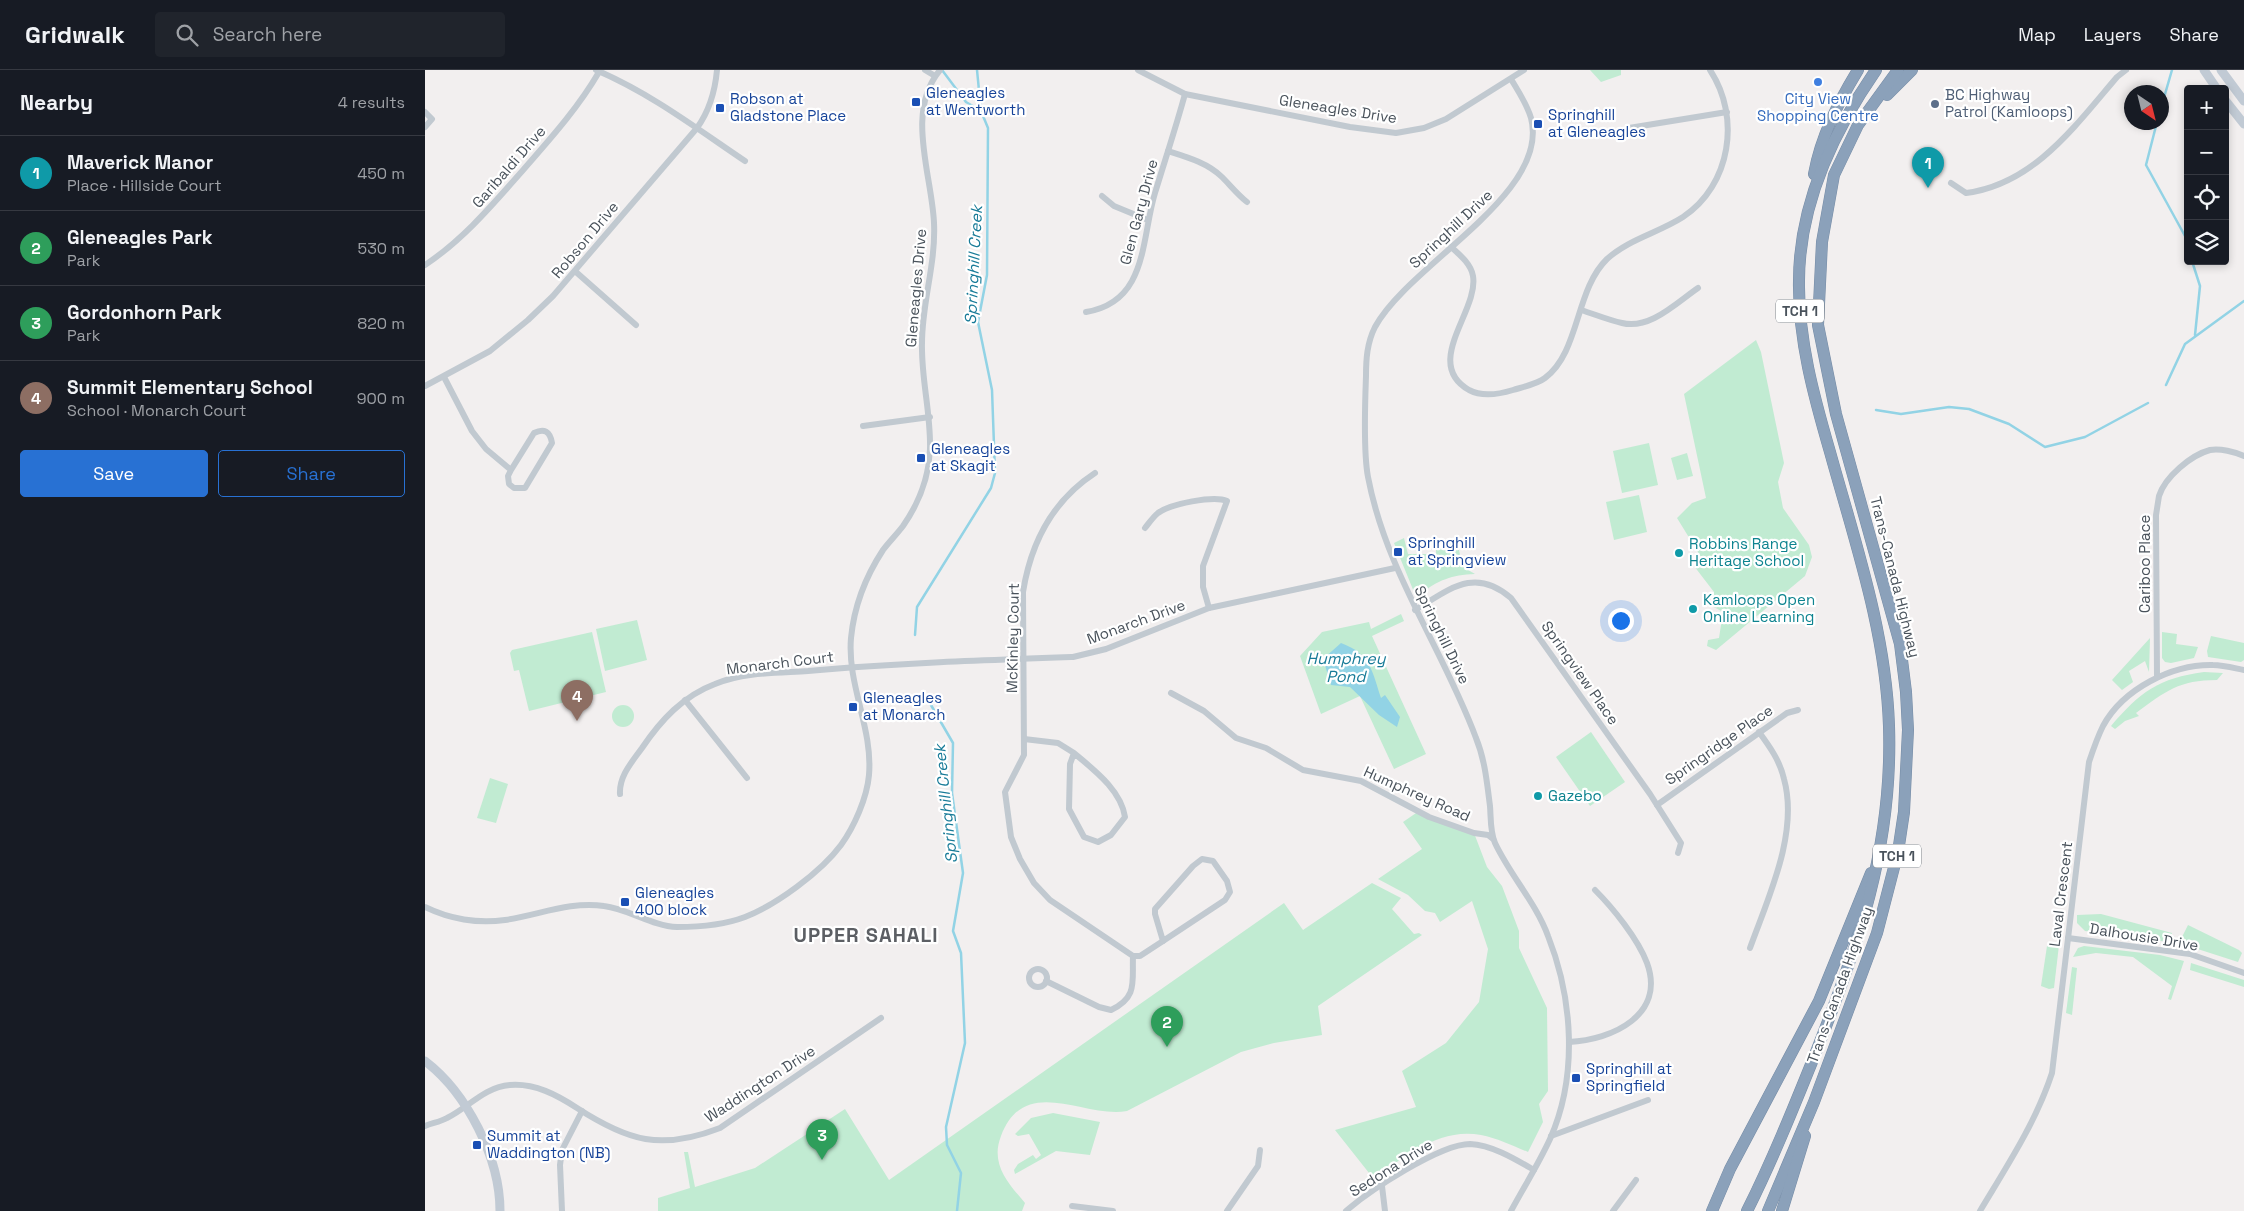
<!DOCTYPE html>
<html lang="en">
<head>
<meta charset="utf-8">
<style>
	:root { --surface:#171b24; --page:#20242c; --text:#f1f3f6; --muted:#9ea1a6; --line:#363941; --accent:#2871d3 }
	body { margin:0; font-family:"Space Grotesk",sans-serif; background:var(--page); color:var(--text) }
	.controls { position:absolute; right:15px; top:15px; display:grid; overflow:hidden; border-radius:5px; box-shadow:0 2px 8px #0003 }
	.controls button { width:45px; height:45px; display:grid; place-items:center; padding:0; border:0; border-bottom:1px solid var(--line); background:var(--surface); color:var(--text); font:25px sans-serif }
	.compass { position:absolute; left:1699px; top:15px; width:45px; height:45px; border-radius:50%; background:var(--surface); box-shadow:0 2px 8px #0003; rotate:145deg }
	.you { position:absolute; left:1195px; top:550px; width:18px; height:18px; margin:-12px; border:4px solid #fff; border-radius:50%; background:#1a73e8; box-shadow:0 0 0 8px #1a73e833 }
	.badge { display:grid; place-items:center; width:32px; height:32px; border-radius:50%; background:var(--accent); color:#fff; font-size:16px; font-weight:700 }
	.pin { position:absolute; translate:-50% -41px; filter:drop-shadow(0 1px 2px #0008) }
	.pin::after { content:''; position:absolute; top:26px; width:18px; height:15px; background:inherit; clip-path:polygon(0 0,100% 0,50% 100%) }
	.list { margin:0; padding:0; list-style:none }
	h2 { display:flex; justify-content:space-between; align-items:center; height:65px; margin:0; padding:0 20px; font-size:21px }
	h2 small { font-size:16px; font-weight:400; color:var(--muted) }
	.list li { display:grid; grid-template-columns:32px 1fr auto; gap:15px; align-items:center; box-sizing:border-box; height:75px; padding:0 20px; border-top:1px solid var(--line) }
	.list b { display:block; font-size:19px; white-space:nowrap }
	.list p { margin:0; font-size:16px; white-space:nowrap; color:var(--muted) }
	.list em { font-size:16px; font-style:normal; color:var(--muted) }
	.actions { display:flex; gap:10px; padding:15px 20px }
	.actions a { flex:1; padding:11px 0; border:1px solid var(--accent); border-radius:5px; text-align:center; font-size:18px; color:var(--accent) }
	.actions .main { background:var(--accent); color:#fff }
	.icon { flex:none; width:28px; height:28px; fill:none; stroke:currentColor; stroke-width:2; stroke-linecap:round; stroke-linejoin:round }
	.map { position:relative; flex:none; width:1819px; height:1141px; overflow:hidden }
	header { display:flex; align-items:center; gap:30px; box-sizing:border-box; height:70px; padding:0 25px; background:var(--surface); border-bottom:1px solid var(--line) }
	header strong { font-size:24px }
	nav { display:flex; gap:28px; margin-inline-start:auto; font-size:18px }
	.search { width:350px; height:45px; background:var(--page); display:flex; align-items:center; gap:12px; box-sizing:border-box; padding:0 18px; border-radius:5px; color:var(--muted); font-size:19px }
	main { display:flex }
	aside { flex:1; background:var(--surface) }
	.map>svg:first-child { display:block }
</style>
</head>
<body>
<header>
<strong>Gridwalk</strong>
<div class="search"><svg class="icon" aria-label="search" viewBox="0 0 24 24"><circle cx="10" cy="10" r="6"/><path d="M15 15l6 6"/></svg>Search here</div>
<nav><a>Map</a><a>Layers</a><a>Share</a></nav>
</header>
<main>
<aside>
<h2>Nearby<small>4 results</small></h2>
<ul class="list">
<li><span class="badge" style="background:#0f9aa8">1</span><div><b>Maverick Manor</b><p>Place · Hillside Court</p></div><em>450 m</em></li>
<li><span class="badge" style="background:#2e9e5b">2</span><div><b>Gleneagles Park</b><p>Park</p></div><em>530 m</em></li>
<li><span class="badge" style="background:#2e9e5b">3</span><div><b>Gordonhorn Park</b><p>Park</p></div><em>820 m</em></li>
<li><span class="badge" style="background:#8d6e63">4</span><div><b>Summit Elementary School</b><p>School · Monarch Court</p></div><em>900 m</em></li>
</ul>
<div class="actions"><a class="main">Save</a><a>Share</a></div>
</aside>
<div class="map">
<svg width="1819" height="1141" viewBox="0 0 1819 1141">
	<rect width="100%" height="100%" fill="#f2efef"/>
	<g fill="#c1ebd2">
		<path d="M1165 0H1196V5L1176 12Z"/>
		<path d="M1331 270 1336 282 1359 393 1353 412 1358 438 1384 475 1387 487 1380 506 1291 580 1282 576 1283 570 1294 568 1298 542 1287 536 1289 522 1269 496 1276 487 1252 448 1267 433 1281 428 1259 324Z"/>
		<path d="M1224 373 1233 415 1197 423 1188 381Z"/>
		<path d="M1262 383 1268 406 1252 410 1246 388Z"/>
		<path d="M1214 425 1222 462 1189 470 1181 432Z"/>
		<path d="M979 468 983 484H1011V472L1031 468 1038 497 1050 504C1026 505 1014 510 995 524L989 522 969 473Z"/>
		<path d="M976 544 979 551 947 566 1001 684 969 699 935 626 896 644 875 586 897 562 944 552 946 559Z"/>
		<path d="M212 550 222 590 180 601 171 559Z"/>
		<path d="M167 562 181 622 104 641 94 600 89 601 85 583 87 580Z"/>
		<path d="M1737 562 1752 564 1751 574 1773 577 1769 588 1746 593 1740 592 1737 588Z"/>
		<path d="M1786 566 1819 573V590L1816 592 1783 587 1782 581Z"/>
		<path d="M1725 568 1724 602 1720 591 1704 601 1708 612 1697 620 1687 610Z"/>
		<path d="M1779 602 1798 603 1792 610C1754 610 1741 621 1711 643L1714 646 1700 651 1690 659 1686 656C1715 622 1734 608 1779 602Z"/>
		<circle cx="198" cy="646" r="11"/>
		<path d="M1166 662 1200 712 1165 736 1131 687Z"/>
		<path d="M65 708 83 714 71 753 52 748Z"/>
		<path d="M994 741 1049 763 1062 797 1077 816 1094 861V878L1122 938 1123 1021 1114 1034 1118 1052 1103 1082C1088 1076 1072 1068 1056 1065 1014 1057 981 1087 948 1108L910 1060 991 1037 977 1001 1021 973 1054 932 1063 879 1047 831 1015 852 1010 843 1000 841 983 825 953 809 997 779 978 752Z"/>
		<path d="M947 813 976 828 967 839 989 864 994 863 997 865 893 936 897 965 849 973 816 982 702 1041C659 1049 600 1003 576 1066 565 1094 583 1113 600 1133L597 1141H233V1128L265 1118 259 1082H263L270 1117 330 1098 420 1039 464 1110 859 833 878 860Z"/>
		<path d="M1676 844 1747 863 1744 872 1660 861 1652 853V845Z"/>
		<path d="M1763 855 1814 880 1817 883 1813 892 1754 873Z"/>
		<path d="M1625 873 1634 875 1629 918 1624 919 1616 916 1622 876Z"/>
		<path d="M1659 876 1735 885 1759 891 1746 930 1743 929 1747 916 1708 887 1671 883 1648 887 1653 878Z"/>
		<path d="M1766 893 1819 910V917L1765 900Z"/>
		<path d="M1647 897 1652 898 1647 945 1641 943Z"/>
		<path d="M628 1043 675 1052 665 1085 631 1081 590 1104 589 1100 593 1094 608 1085 611 1089 616 1085 604 1064 593 1066 590 1064 606 1048Z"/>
	</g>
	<path fill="#92d3e5" d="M916 573C946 584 947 601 956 628L960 625 975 647 972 657 954 645 925 617 906 615 898 589Z"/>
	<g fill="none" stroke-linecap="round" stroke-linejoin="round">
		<g stroke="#92d3e5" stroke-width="2.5">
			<path d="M552 0 556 41"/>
			<path d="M1736 38 1747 0"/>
			<path d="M1732 52 1721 95 1760 166 1763 176"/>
			<path d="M1767 191 1775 216 1770 265"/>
			<path d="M1741 315 1760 274 1819 231"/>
			<path d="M1451 340 1476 344 1524 337 1544 339 1584 354 1620 377 1660 367 1723 333"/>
			<path d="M490 565 492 537 566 418 570 403 567 320 553 252 562 205 563 58 556 41 541 32 517 0"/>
			<path d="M499 623 528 673 527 723 538 803 528 861 536 883 540 973 521 1057 522 1075 536 1103 532 1141"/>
		</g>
		<g stroke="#768ca6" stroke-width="12">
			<g id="motorway">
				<path d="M1462 25 1487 0"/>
				<path d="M1389 104C1396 66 1413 33 1433 0"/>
				<path d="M1287 1141 1305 1099 1394 931 1446 803"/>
				<path d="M1322 1141C1347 1091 1368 1039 1389 987 1433 877 1468 777 1464 656 1461 562 1430 472 1405 382 1389 327 1373 269 1374 211 1374 134 1408 62 1451 0"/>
				<path d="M1343 1141 1389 1032 1452 863 1473 782 1479 742 1483 660 1481 622 1475 574 1411 344 1393 255 1397 172 1409 105 1433 55 1473 0"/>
				<path d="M1357 1141 1380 1066"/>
			</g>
		</g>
		<g stroke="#c1c9d0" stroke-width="6">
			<path d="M171 0C225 23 271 58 320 91"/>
			<path d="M500 0 510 6"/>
			<path d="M713 0 760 24 925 57 971 63 999 58 1021 49 1099 0"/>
			<path d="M1086 9C1093 21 1102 34 1106 48 1126 124 984 194 950 257 942 273 941 289 941 306 940 334 938 381 943 407 961 502 1018 579 1051 668 1060 690 1062 713 1065 736 1066 748 1065 762 1070 773 1085 805 1111 833 1123 866 1148 929 1153 1006 1125 1069 1114 1093 1099 1117 1086 1141"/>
			<path d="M0 42 7 49 0 57"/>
			<path d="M1204 58 1302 42"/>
			<path d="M743 81C762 87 783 93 797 107 806 116 812 124 822 132"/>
			<path d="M1526 113 1541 123C1609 114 1650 56 1692 7L1701 0"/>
			<path d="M677 126 689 136 723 150"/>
			<path d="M1026 177C1035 185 1046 194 1048 206 1054 241 997 293 1044 320 1057 327 1075 324 1088 320 1098 317 1112 314 1120 308 1155 282 1150 220 1182 189 1204 169 1233 163 1258 147 1306 115 1316 47 1285 0"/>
			<path d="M0 195C39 169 68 134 99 99 126 68 153 38 174 2"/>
			<path d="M151 202 211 255"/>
			<path d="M1156 240C1169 244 1183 250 1197 253 1225 260 1251 233 1273 218"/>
			<path d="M661 242C723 232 716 169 730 123 740 90 751 57 760 24"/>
			<path d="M19 307 47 361 61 379 86 400 83 406 84 414 89 418H100L127 373C125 361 119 358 109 363L86 400"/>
			<path d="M0 316 65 281 103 250 128 226 272 58C285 40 290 22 292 0"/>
			<path d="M438 356 505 347"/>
			<path d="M670 403C627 431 606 472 598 522L599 685 580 722 586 767 595 789 609 813 625 830 708 886H715L738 871"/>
			<path d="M720 458C724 453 728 447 733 443 745 434 789 425 802 431L778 496V517L784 538"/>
			<path d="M990 540C1024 520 1049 496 1086 528L1225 724 1256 773 1253 783"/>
			<path d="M1732 607 1731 445C1732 439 1733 432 1734 426 1740 407 1766 385 1785 380 1795 378 1810 382 1819 386"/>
			<path d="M746 623 779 641 811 668 841 678 878 700 936 711 1004 747 1049 763 1063 765 1068 769"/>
			<path d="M260 630 322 708"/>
			<path d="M599 669 633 673 649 683 645 694 644 739 659 767 673 772 686 765 700 747C696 720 669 700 649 683"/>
			<path d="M195 724C194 706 207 692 217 678 236 650 258 626 290 614 319 602 353 603 383 601 471 593 560 590 648 587L681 579 784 538 970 498"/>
			<path d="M1232 735 1362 643 1373 640"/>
			<path d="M777 789 788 791 802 811 805 822 800 830 738 871 730 844V839L768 796Z"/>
			<path d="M0 837C24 849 53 854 80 850 114 845 145 831 179 836 204 839 227 856 252 857 275 857 299 855 320 847 351 835 396 802 416 775 429 757 442 728 444 705 448 658 422 615 426 568 429 537 441 506 458 480 464 472 472 464 478 456 494 433 504 407 505 379 506 343 496 309 497 273 497 232 511 194 509 153 507 105 480 42 515 0"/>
			<path d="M1643 868 1765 884 1819 903"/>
			<path d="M1325 878C1343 828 1374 763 1359 709 1355 691 1345 677 1334 662"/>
			<circle cx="613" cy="908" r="9"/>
			<path d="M621 911 674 937 686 940C713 927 707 912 708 886"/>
			<path d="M1144 972C1187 970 1241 945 1222 893 1213 869 1188 838 1170 820"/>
			<path d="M0 1056C7 1053 15 1052 22 1048 43 1038 59 1017 85 1015 110 1013 132 1025 152 1038 203 1071 236 1081 295 1058L456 948"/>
			<path d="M1126 1066 1223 1030"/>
			<path d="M957 1116 960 1141"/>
			<path d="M647 1136 688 1141"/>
			<path d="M137 1141 135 1095 137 1080 157 1041"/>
			<path d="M802 1141 833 1096 835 1080"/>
			<path d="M921 1141C944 1121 1015 1074 1045 1074 1067 1075 1090 1089 1109 1100"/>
			<path d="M1188 1141 1211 1110"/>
			<path d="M1555 1141C1582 1096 1611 1052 1627 1003L1664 692C1668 680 1672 668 1678 656 1698 619 1747 594 1788 595 1798 595 1809 598 1819 600"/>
		</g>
		<g stroke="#c1cad4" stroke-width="9">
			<path d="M1779 0 1792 19"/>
			<path d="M1796 0 1819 31"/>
			<path d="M1800 30 1819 54"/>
			<path d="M0 991C42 1023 75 1088 75 1141"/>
		</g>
		<use href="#motorway" stroke="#8ba1ba" stroke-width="11"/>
	</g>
	<circle fill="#3f7fe0" stroke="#fff" stroke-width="2" cx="1393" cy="12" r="5"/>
	<g fill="#1a4fb4" stroke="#fff" stroke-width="2">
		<rect x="486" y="27" width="10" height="10" rx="2.5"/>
		<rect x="290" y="33" width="10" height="10" rx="2.5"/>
		<rect x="1108" y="49" width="10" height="10" rx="2.5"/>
		<rect x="491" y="383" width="10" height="10" rx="2.5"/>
		<rect x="968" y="477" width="10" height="10" rx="2.5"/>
		<rect x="423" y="632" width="10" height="10" rx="2.5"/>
		<rect x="195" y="827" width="10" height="10" rx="2.5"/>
		<rect x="1146" y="1003" width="10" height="10" rx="2.5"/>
		<rect x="47" y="1070" width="10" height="10" rx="2.5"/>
	</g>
	<circle fill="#5c6f8a" stroke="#fff" stroke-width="2" cx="1510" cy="34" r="5"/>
	<g fill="#0f9aa8" stroke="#fff" stroke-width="2">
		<circle cx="1254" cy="483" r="5"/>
		<circle cx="1268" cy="539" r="5"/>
		<circle cx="1113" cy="726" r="5"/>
	</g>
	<g text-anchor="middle" stroke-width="4.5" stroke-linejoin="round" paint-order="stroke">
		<g fill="#fff" stroke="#80868c" stroke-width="1">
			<rect x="1351" y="229.5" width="48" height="23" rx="4"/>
			<rect x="1448" y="774.5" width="48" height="23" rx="4"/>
		</g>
		<g font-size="14" font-weight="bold" fill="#49525b">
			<text x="1375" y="246">TCH 1</text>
			<text x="1472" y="791">TCH 1</text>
		</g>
		<g font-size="15" fill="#164399" stroke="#fff" text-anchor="start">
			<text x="501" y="28">Gleneagles<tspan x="501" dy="17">at Wentworth</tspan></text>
			<text x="305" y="34">Robson at<tspan x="305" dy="17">Gladstone Place</tspan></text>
			<text x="1123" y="50">Springhill<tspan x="1123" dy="17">at Gleneagles</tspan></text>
			<text x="506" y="384">Gleneagles<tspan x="506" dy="17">at Skagit</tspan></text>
			<text x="983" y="478">Springhill<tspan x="983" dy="17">at Springview</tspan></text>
			<text x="438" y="633">Gleneagles<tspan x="438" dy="17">at Monarch</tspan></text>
			<text x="210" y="828">Gleneagles<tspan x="210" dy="17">400 block</tspan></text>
			<text x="1161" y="1004">Springhill at<tspan x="1161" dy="17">Springfield</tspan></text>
			<text x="62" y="1071">Summit at<tspan x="62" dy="17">Waddington (NB)</tspan></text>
		</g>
		<g font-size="15" fill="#4e5e75" stroke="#fff" text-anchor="start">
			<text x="1520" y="30">BC Highway<tspan x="1520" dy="17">Patrol (Kamloops)</tspan></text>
		</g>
		<g font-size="15" fill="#366cbe" stroke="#fff">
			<text x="1393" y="34">City View<tspan x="1393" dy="17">Shopping Centre</tspan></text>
		</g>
		<g font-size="15" fill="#49525b" stroke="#fff">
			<text transform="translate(913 39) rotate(9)" y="5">Gleneagles Drive</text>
			<text transform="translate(84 97) rotate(-49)" y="5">Garibaldi Drive</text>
			<text transform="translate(714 142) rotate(-75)" y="5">Glen Gary Drive</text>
			<text transform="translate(1026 159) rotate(-43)" y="5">Springhill Drive</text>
			<text transform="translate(160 170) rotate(-50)" y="5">Robson Drive</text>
			<text transform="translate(491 218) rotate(-85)" y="5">Gleneagles Drive</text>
			<text transform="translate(1720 494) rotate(-90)" y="5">Cariboo Place</text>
			<text transform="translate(1470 507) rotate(76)" y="5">Trans-Canada Highway</text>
			<text transform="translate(711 552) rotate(-20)" y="5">Monarch Drive</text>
			<text transform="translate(1017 565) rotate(64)" y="5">Springhill Drive</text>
			<text transform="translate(588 568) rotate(-89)" y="5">McKinley Court</text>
			<text transform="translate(355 593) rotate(-7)" y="5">Monarch Court</text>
			<text transform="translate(1155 603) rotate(55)" y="5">Springview Place</text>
			<text transform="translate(1294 675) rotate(-35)" y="5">Springridge Place</text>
			<text transform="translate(992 724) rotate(24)" y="5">Humphrey Road</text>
			<text transform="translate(1636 824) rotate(-83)" y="5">Laval Crescent</text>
			<text transform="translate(1719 867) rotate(9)" y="5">Dalhousie Drive</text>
			<text transform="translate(1415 915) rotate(-70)" y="5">Trans-Canada Highway</text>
			<text transform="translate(335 1014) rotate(-33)" y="5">Waddington Drive</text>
			<text transform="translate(966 1098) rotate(-32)" y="5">Sedona Drive</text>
		</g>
		<g font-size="15" fill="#0d838f" stroke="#fff" text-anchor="start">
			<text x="1264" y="479">Robbins Range<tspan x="1264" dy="17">Heritage School</tspan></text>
			<text x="1278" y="535">Kamloops Open<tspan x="1278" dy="17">Online Learning</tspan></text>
			<text x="1123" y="731">Gazebo</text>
		</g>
		<g font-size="16" font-style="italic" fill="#187b98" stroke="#fff">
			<text transform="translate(548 195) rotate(-87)" y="6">Springhill Creek</text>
			<text x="921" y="594">Humphrey<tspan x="921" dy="18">Pond</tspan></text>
			<text transform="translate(520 734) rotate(-96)" y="6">Springhill Creek</text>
		</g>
		<g font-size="20" font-weight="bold" letter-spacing="1" fill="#5c5f64" stroke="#fff">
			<text x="441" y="872">UPPER SAHALI</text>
		</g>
	</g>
</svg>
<div class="controls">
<button>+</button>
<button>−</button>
<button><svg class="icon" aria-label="locate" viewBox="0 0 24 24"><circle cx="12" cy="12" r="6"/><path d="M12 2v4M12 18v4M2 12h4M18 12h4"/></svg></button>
<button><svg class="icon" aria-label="layers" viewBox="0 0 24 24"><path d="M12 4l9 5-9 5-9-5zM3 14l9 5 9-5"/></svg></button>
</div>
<svg class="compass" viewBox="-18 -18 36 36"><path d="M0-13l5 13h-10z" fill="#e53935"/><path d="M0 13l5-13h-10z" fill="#9ea1a6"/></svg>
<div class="you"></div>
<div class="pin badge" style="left:1503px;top:118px;background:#0f9aa8">1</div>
<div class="pin badge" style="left:742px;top:977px;background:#2e9e5b">2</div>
<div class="pin badge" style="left:397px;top:1090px;background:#2e9e5b">3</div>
<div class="pin badge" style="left:152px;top:651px;background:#8d6e63">4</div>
</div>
</main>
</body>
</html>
